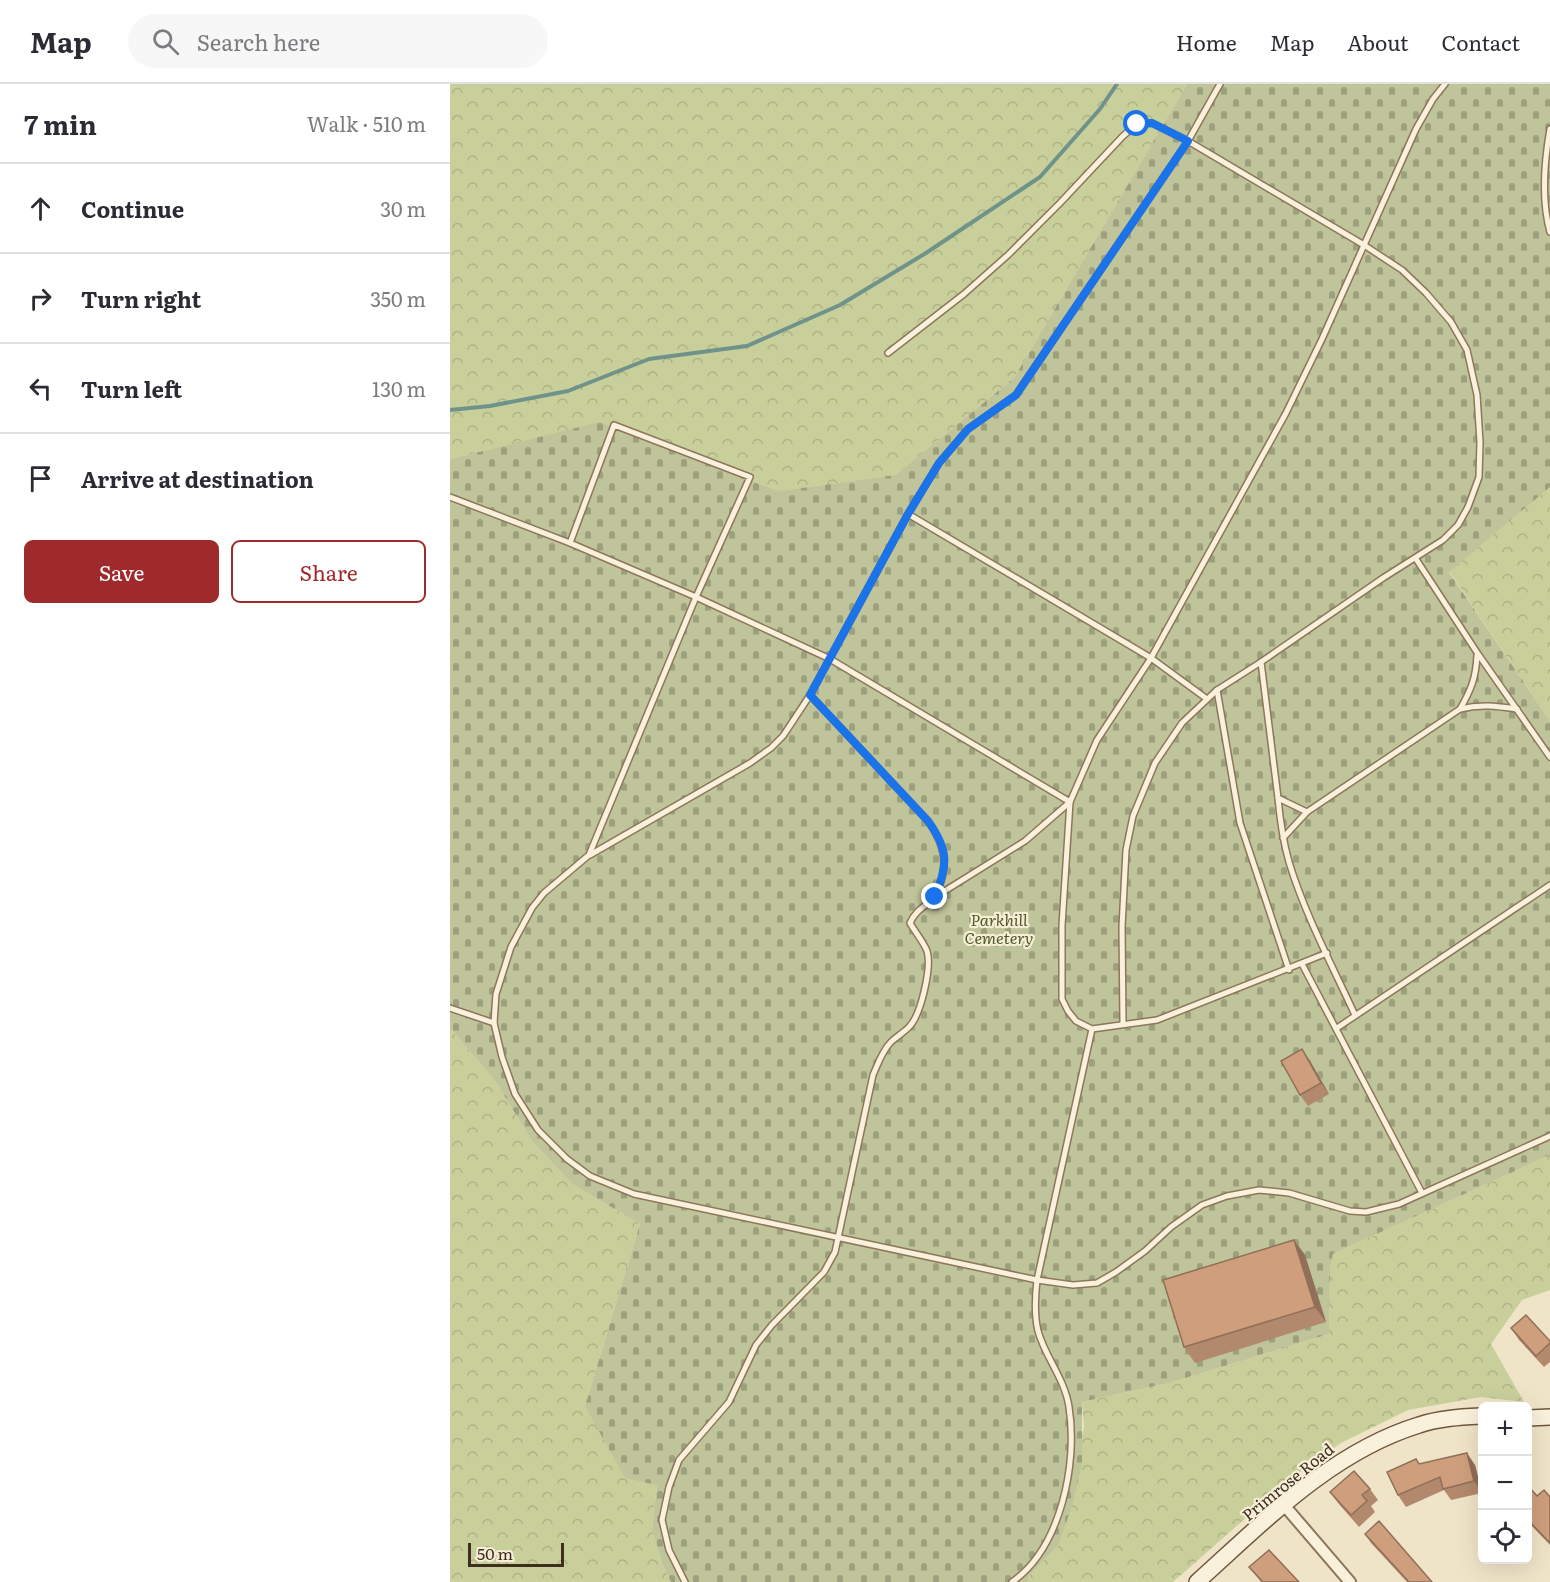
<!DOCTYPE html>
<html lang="en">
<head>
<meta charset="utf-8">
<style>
	:root { --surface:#fff; --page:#f7f7f7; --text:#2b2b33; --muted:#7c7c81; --line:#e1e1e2; --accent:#9e2a2b }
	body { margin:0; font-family:Literata,serif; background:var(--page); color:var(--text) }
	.controls { position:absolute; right:18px; bottom:18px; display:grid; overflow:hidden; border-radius:9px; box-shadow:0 6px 24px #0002 }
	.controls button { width:54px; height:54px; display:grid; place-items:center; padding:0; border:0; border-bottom:2px solid var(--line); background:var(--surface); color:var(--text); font:30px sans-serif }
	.scale { position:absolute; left:18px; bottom:15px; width:96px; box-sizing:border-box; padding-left:6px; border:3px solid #3d2e20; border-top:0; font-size:16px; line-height:21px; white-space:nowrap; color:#3d2e20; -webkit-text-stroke:4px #f7eed8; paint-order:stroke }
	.stop { position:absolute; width:18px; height:18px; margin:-14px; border:4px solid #1a73e8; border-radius:50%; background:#fff }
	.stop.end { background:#1a73e8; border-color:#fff; box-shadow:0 2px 6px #0008 }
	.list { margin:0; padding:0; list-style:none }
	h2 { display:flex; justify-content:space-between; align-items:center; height:78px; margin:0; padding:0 24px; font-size:26px }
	h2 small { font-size:20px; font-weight:400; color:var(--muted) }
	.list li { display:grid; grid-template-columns:39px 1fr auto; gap:18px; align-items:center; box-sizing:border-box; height:90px; padding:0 24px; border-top:2px solid var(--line) }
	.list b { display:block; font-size:22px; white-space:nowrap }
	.list em { font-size:20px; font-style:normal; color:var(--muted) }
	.actions { display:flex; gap:12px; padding:18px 24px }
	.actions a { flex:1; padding:14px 0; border:2px solid var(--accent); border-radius:9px; text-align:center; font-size:21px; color:var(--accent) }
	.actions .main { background:var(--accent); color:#fff }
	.icon { flex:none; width:33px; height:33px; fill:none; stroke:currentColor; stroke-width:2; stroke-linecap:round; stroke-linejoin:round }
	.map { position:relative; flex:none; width:1100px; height:1498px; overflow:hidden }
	header { display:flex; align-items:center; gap:36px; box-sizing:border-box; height:84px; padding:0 30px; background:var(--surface); border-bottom:2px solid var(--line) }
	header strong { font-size:28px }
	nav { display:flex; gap:33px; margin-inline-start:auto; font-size:21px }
	.search { width:420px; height:54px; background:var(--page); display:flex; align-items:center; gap:15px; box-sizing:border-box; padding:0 21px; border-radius:33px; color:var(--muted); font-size:22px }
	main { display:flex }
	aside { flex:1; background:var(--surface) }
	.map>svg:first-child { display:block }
</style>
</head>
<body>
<header>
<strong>Map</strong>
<div class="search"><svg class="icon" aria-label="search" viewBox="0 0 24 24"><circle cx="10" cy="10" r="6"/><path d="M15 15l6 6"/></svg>Search here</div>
<nav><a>Home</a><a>Map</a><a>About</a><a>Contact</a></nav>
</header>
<main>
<aside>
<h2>7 min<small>Walk · 510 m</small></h2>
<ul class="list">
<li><svg class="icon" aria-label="ahead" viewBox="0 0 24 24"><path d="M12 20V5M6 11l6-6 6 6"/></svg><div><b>Continue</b></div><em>30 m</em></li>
<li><svg class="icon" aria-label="right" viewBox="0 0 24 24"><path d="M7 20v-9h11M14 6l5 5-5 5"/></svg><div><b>Turn right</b></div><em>350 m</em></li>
<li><svg class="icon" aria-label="left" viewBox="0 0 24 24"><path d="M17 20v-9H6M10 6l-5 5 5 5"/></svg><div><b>Turn left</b></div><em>130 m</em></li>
<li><svg class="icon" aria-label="arrive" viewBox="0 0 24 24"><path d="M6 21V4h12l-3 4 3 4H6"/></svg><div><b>Arrive at destination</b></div></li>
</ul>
<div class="actions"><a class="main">Save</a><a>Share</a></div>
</aside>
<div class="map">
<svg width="1100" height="1498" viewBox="0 0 1100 1498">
	<defs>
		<pattern id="forest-crowns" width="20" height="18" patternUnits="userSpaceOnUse" patternTransform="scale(1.5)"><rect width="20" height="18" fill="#c9cf9b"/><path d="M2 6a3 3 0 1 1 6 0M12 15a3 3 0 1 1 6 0" fill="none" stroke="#aeb285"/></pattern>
		<pattern id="cemetery-stones" width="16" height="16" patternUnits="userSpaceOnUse" patternTransform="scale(1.5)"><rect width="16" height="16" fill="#bfc49a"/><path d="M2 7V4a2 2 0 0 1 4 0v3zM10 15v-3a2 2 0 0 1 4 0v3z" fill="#9ca07d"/></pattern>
	</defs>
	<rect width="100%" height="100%" fill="#f0e4c8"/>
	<g fill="url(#forest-crowns)">
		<path d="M0 0H737L564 294 445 391 329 407 150 339 0 375Z"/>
		<path d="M1100 403V637L999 487Z"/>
		<path d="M0 944 46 998 82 1057 122 1100 190 1140 135 1322 207 1401 202 1446 212 1479 221 1498H0Z"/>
		<path d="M1100 1071V1206L1072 1216 1041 1260 1074 1318 1031 1313 958 1326 891 1359 839 1396 723 1498H579L578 1493 608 1462 634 1343 632 1318 719 1299 879 1250 880 1188 883 1170Z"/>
	</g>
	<path fill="url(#cemetery-stones)" d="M737 0H1100V403L999 488 1100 637V1071L883 1170 880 1188 879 1250 719 1299 632 1318V1379L622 1422 608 1462 578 1493 579 1498H221L212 1479 202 1446 207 1401 175 1394 135 1322 190 1140 122 1100 82 1057 46 998 0 944V375L150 338 329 407 445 391 564 294Z"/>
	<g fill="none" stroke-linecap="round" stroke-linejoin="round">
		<path stroke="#6f938a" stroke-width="4" d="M0 326 40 322 118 307 199 275 297 262 390 221 476 169 590 93 650 25 667 0"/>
		<g stroke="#8d765c" stroke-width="8">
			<g id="lane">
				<path d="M1100 45C1094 79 1091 115 1100 148"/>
				<path d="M438 269 514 210 558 171 610 119 673 52 687 40 702 39 738 57 914 161 952 186 976 209 1001 238 1017 266 1027 311 1030 358 1029 393 1018 423 1008 441 993 456 933 494 811 578 767 606 732 639 705 679 683 732 676 766 672 843 673 939"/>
				<path d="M0 413 120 459 246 513 380 575 620 718 575 757 485 813"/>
				<path d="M458 430 701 574 757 615"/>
				<path d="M120 459 164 341 300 393 246 513 139 771 94 809 82 824 61 863 46 910 44 939 52 973 65 1010 88 1046 117 1075 140 1092 184 1110 587 1196 623 1201 647 1199 666 1188 695 1167 721 1143 752 1121 777 1112 809 1106 839 1109 900 1127 916 1128 949 1120 1100 1052"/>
				<path d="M966 475 1028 570 1100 673"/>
				<path d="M811 578 828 714 857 728 1010 625C1030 620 1046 622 1067 625"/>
				<path d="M767 606 790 739 839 886"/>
				<path d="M1010 625C1021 606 1026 594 1027 571"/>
				<path d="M828 714C830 736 833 757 839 778 855 831 882 881 905 931"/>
				<path d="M833 754 857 728"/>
				<path d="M140 771 300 679 321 664 333 652 360 611 458 430 489 379 518 345 566 311 738 57 770 0"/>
				<path d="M852 880 972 1109"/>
				<path d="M0 924 44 939"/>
				<path d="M887 944 1100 801"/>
				<path d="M642 945 707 936 877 869"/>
				<path d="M235 1498 219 1466 212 1436 219 1403 229 1376 279 1318 306 1261 322 1241 374 1188 385 1168 423 991C428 980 432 967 441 958 446 953 453 949 459 943 471 931 482 883 477 867 473 857 465 848 460 839 465 827 474 823 483 815 486 812 487 807 489 803 499 778 493 758 478 737L360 611"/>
				<path d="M562 1498C611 1464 628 1379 619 1323 615 1295 595 1273 588 1247 584 1230 585 1213 587 1196L642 945 626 937 618 927 612 915V841L620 718 647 656 701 574 836 329 872 255 966 45 983 15 995 0"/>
			</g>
		</g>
		<g stroke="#8d765c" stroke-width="14">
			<path id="street" d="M834 1421 900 1498"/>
		</g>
		<g stroke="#6f573f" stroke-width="18">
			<g id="secondary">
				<path d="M1078 1334 1100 1333"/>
				<path d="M747 1498C814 1438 881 1368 969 1341 989 1334 1012 1333 1032 1332"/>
			</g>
		</g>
		<use href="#lane" stroke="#faf1dc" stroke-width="5"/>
		<use href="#street" stroke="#faf1dc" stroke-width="10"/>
		<use href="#secondary" stroke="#faf1dc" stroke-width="15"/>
	</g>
	<g fill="#b2896c">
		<path d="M852 965 860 977 879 1010 858 1022 850 1011Z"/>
		<path d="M844 1156 855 1171 876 1238 745 1279 734 1263Z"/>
		<path d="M1061 1244 1100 1257V1278L1094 1283 1069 1256Z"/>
		<path d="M970 1380 1025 1381 1032 1409 1001 1416 994 1406 956 1423 948 1411Z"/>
		<path d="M1077 1403 1087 1412 1100 1413V1461L1077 1437Z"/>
		<path d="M920 1405 928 1416 921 1422 925 1428 909 1443 888 1419 880 1408Z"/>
		<path d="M915 1450 982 1498H957L921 1459Z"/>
		<path d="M799 1483 849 1498H811Z"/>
	</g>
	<g fill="#916f58">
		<path d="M852 965 860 977 879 1010 871 999Z"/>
		<path d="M844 1156 855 1171 876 1238 865 1223Z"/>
		<path d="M1017 1369 1025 1381 1032 1409 1024 1397Z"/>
		<path d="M1077 1379 1080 1383 1077 1393Z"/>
	</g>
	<g fill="#cf9f7d" stroke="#916f58" stroke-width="1.5">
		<path d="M852 965 871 999 850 1011 831 977Z"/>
		<path d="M844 1156 865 1223 734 1263 713 1196Z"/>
		<path d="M1076 1231 1100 1257V1259L1086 1272 1061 1244Z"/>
		<path d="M1017 1369 1024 1397 993 1405 990 1393 948 1411 937 1388 966 1375 969 1380Z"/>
		<path d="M904 1387 920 1405 912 1411 917 1417 901 1431 880 1408Z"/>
		<path d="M1078 1402 1087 1412 1094 1406 1100 1413V1459L1077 1435Z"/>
		<path d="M929 1437 982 1498H959L915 1450Z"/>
		<path d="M819 1466 849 1498H813L799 1483Z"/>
	</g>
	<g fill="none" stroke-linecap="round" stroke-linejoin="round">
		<path stroke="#1a73e8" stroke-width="8" d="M485 813C498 781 499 766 478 737L360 611 458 430 489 379 518 345 566 311 738 57 702 39 687 40"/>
	</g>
	<g text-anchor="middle" stroke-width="4.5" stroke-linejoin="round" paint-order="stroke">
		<g font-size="16" font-style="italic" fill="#4d5a26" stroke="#f7eed8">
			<text x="549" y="842">Parkhill<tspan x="549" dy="18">Cemetery</tspan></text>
		</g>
		<g font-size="16" fill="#3d2e20" stroke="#f7eed8">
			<text transform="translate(838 1398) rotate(-39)" y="6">Primrose Road</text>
		</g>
	</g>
</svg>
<div class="controls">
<button>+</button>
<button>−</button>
<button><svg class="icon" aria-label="locate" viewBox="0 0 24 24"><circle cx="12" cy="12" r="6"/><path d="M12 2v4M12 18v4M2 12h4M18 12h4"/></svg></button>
</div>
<div class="scale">50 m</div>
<div class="stop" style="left:687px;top:40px"></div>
<div class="stop end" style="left:485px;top:813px"></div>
</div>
</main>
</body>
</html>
